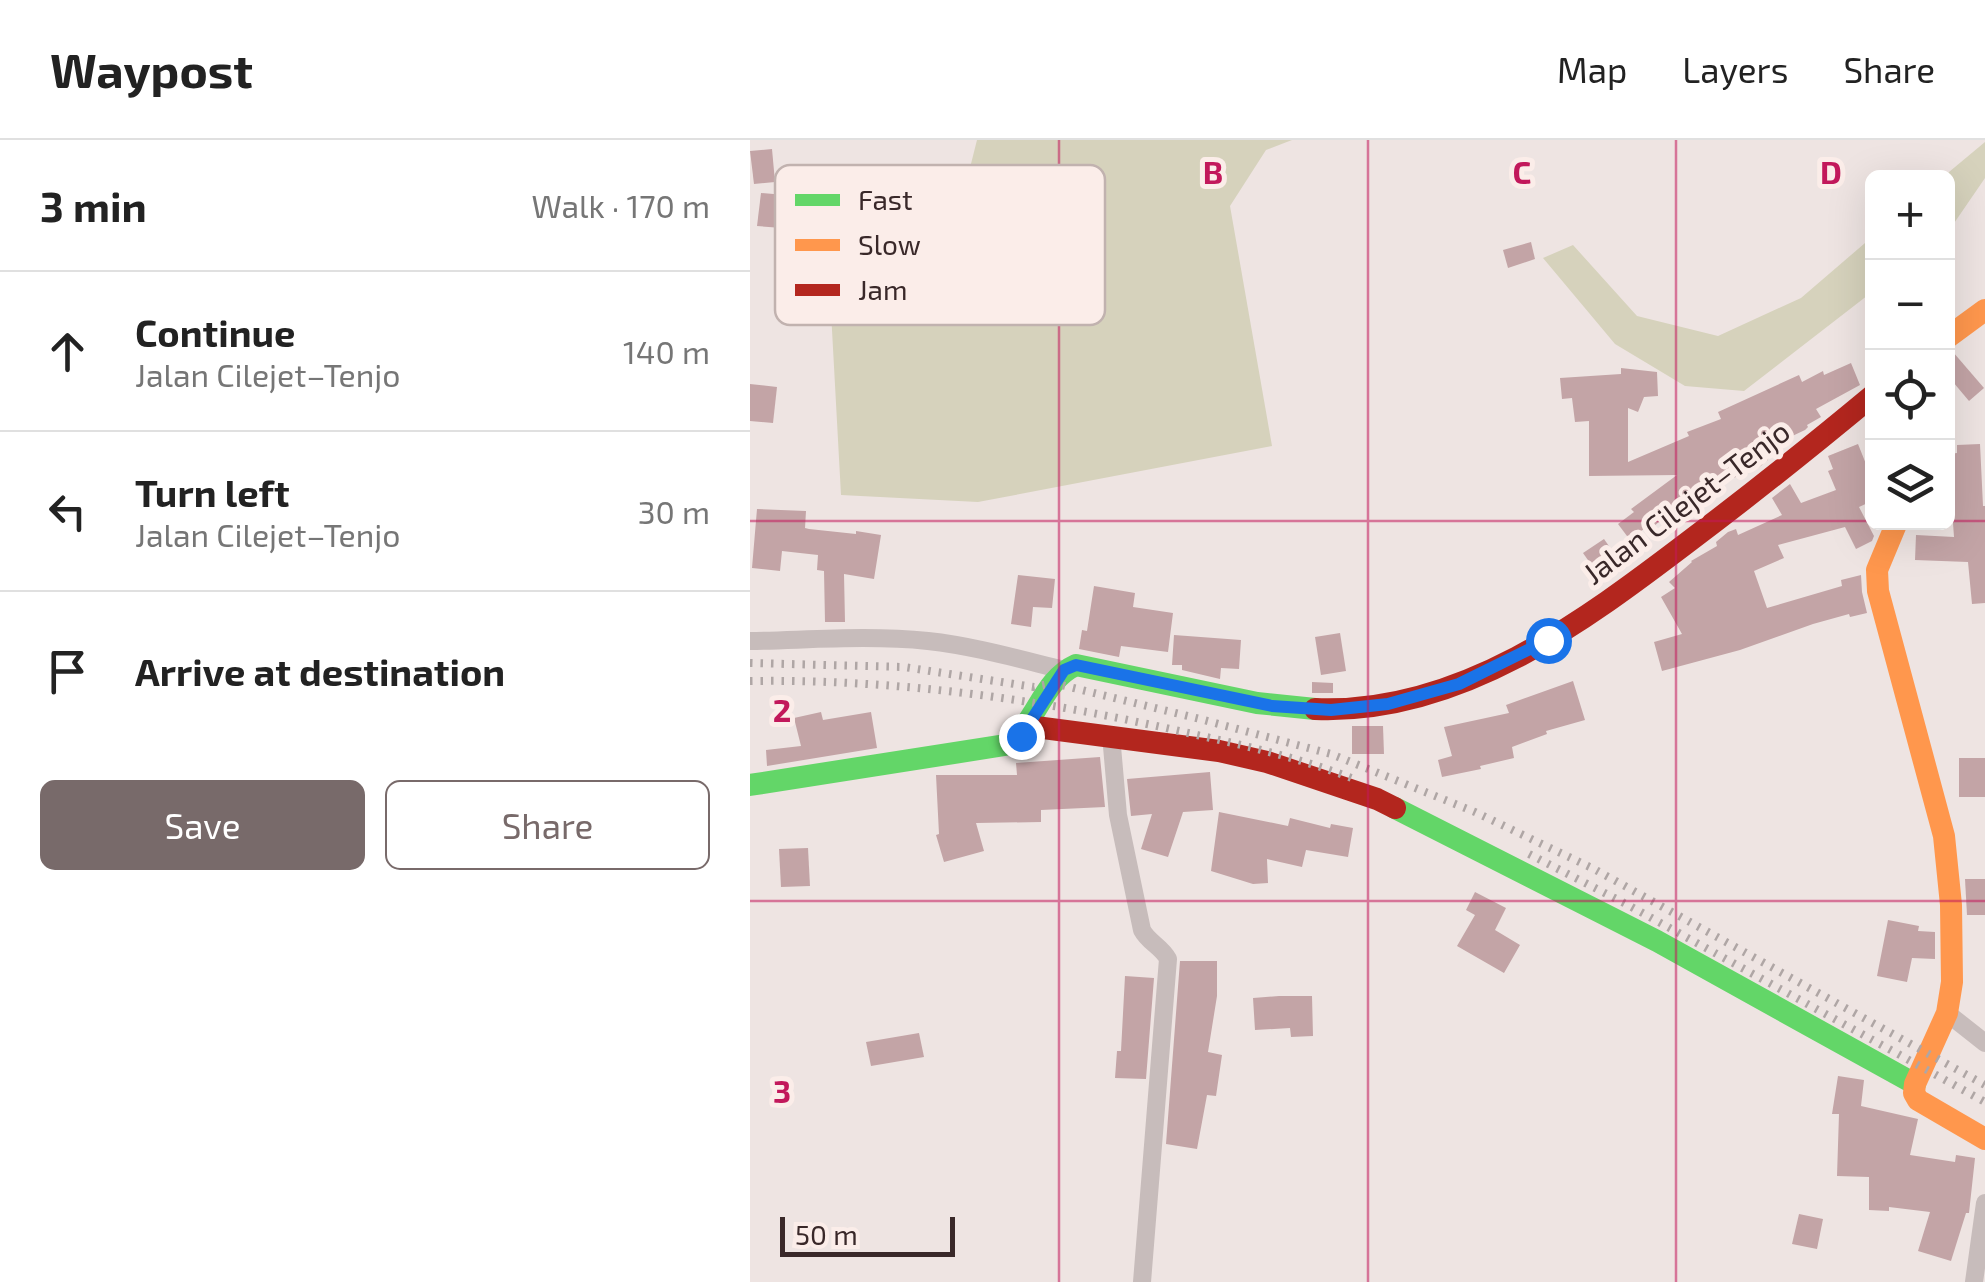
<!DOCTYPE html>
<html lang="en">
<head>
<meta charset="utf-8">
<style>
	:root { --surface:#fff; --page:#f6f6f6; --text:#222; --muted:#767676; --line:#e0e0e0; --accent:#786a6a }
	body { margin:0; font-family:"Exo 2",sans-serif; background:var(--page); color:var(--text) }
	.controls { position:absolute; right:30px; top:30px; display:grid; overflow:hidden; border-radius:15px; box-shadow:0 10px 40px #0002 }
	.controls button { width:90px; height:90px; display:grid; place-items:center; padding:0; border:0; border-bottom:2px solid var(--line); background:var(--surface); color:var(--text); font:50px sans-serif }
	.scale { position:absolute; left:30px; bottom:25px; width:175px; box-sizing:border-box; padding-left:10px; border:5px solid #392829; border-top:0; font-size:28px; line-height:35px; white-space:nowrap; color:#392829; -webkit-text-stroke:8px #fbede9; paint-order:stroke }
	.stop { position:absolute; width:30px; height:30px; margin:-22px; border:8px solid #1a73e8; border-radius:50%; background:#fff }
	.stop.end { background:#1a73e8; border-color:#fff; box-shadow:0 2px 10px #0008 }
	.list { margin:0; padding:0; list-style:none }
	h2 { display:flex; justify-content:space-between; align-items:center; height:130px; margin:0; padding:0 40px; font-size:42px }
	h2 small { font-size:32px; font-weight:400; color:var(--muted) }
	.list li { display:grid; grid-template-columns:65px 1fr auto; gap:30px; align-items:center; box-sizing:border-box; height:160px; padding:0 40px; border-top:2px solid var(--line) }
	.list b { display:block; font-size:38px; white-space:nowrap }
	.list p { margin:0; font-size:32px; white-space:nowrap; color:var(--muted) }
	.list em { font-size:32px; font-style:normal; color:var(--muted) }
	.actions { display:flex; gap:20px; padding:30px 40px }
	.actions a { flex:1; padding:22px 0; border:2px solid var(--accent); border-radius:15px; text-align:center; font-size:35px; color:var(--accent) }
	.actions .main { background:var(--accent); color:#fff }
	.icon { flex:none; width:55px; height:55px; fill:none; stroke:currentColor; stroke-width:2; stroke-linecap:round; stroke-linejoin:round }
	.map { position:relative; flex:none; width:1235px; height:1142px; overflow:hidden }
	header { display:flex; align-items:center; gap:60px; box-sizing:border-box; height:140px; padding:0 50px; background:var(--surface); border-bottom:2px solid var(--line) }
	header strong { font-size:48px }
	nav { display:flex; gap:55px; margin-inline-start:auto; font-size:35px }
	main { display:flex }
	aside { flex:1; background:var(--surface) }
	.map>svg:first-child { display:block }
</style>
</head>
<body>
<header>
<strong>Waypost</strong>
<nav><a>Map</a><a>Layers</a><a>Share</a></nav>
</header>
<main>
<aside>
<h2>3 min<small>Walk · 170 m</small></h2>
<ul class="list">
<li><svg class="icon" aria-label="ahead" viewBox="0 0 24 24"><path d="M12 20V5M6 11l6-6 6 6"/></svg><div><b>Continue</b><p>Jalan Cilejet–Tenjo</p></div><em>140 m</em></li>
<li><svg class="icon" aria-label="left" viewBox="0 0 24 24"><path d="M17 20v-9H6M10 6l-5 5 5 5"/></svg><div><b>Turn left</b><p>Jalan Cilejet–Tenjo</p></div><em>30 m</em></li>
<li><svg class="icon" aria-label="arrive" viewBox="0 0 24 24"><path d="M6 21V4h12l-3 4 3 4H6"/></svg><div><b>Arrive at destination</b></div></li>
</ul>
<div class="actions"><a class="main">Save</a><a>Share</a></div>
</aside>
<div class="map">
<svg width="1235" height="1142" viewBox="0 0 1235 1142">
	<rect width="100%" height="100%" fill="#eee4e2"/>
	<g fill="#d6d2bc">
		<path d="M227 0H542L516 10 480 66 522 306 228 362 91 355 79 135 192 139Z"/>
		<path d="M1235 2V38L1198 92V38L1193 37Z"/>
		<path d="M1122 97V152L994 251 935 246 865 204 793 118 823 105 887 176 968 196 1051 158Z"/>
	</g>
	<g fill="#c3a4a6">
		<path d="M22 9 25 42 4 44 0 11Z"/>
		<path d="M11 53 35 55 32 88 7 86Z"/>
		<path d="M781 102 785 119 758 128 753 110Z"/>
		<path d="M1203 212 1234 248 1219 261 1198 236V213Z"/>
		<path d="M1101 223 1110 245 1066 269 1071 277 1057 285 1058 287 1055 290 1013 310 1018 320 1007 329 941 354 943 358 911 372 915 377 898 391 895 388 880 400 868 384 884 372 881 369 927 335 839 336V281L825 282 822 258 812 259 810 238 871 234V228L907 232 908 256 894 257 888 272 878 268V322L939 296 937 292 971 279 968 272 1049 235 1052 242 1073 231 1074 235Z"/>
		<path d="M0 244 27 247 23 283 0 281Z"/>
		<path d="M1108 304 1122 339V361L1109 367 1124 396 1122 401 1106 409 1095 387 1028 405 1034 418 1004 431 1017 468 1092 446 1091 440 1111 435 1112 452 1117 473 1100 477 1099 474 1063 484 990 510 912 531 904 502 932 494 911 457 925 448 919 442 942 422 941 421 967 406 966 402 978 392 986 389 988 395 1032 375 1022 358 1040 344 1051 363 1086 350 1078 331 1083 329 1078 316Z"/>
		<path d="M1230 304 1233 366H1235V463L1222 464 1218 422 1165 420 1166 395 1204 397 1200 340 1198 341V314L1207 313V305Z"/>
		<path d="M7 369 56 371 55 388 59 389 106 394V391L131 395 124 439 94 434 95 482H75L74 431 67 430 68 415 32 411 30 431 2 428Z"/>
		<path d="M854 399 868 419 847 433 833 413Z"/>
		<path d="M268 435 305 439 302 468 283 467 281 487 261 484Z"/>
		<path d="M344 446 385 453 383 467 423 473 418 512 371 506 369 517 329 509 332 490 337 491Z"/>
		<path d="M590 493 596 531 571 535 565 497Z"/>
		<path d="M424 495 491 500 489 529 471 528 470 539 432 530V525H422Z"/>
		<path d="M823 541 835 580 796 591 797 594 762 607 764 618 730 626 731 629 692 637 688 620 702 616 694 587 759 573 756 565Z"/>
		<path d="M562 542 583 543V553H562Z"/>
		<path d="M71 572 73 580 121 572 127 608 17 626 16 610 51 606 44 578Z"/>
		<path d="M602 586H633L634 614H602Z"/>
		<path d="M350 617 355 667 291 670V682L226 683 234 711 194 722 186 695 189 694 186 635H267L266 623Z"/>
		<rect x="1209" y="618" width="26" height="39"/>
		<path d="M460 632 463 670 433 672 418 717 391 709 402 674 381 676 377 639Z"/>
		<path d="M469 672 538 686 540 678 580 688 581 684 603 688 598 717 556 710 552 727 517 719 518 743 503 744 461 731Z"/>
		<path d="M58 708 60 746 31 747 29 709Z"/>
		<path d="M1215 739H1235V775H1217Z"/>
		<path d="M725 752 756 768 745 790 770 805 754 833 707 806 725 775 716 770Z"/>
		<path d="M1138 780 1169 786 1168 791 1185 792V819L1162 818 1157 842 1127 836Z"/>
		<path d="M430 821H467V856L458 912 472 915 466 956 457 955 447 1009 416 1004Z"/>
		<path d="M375 836 404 838 396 939 365 938 367 911H371Z"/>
		<path d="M529 856H562L563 896 541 897 540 888 505 890 503 858Z"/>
		<path d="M169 893 174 917 121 926 116 902Z"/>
		<path d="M1088 936 1114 940 1111 966 1168 979 1160 1015 1205 1022 1206 1015 1225 1018 1219 1073H1216L1201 1121 1168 1111 1180 1072 1139 1067V1071L1119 1070V1037L1087 1036 1089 974H1082Z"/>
		<path d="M1049 1074 1073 1079 1067 1109 1042 1104Z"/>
	</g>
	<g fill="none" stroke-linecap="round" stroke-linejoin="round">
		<g stroke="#c7bcbb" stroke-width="18">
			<path d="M0 501C59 500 119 495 178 501 224 506 269 519 314 530"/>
			<path d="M361 595 368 675 392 790C398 802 412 807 418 819L392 1142"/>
			<path d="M1197 873 1235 903"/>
			<path d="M1224 1142 1235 1063"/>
		</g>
		<g stroke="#63d668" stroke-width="22">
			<path d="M0 645 255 605C287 585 291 541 326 525L507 563 565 569"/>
			<path d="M645 668 907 801 1165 944"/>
		</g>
		<g stroke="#ff974d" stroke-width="22">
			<path d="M1198 197 1235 170"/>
			<path d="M1147 382 1127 430 1128 451 1194 696 1201 765 1202 842 1197 873 1165 944 1164 953 1168 960 1235 999"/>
		</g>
		<g stroke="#b3261e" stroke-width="22">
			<path d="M565 569C709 575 833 482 942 399 1003 353 1063 305 1122 256"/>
			<path d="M278 586 469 611 517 622 627 659 645 668"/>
		</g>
		<g stroke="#afa6a5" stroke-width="8" stroke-dasharray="2.5 8" stroke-linecap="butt">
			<path d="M0 523 154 527 284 547 303 543 450 579 581 614 725 672 844 729 1235 945"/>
			<path d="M0 541C145 539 288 559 429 591 488 604 548 617 604 639"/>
			<path d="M779 714 878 765 1235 962"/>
		</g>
	</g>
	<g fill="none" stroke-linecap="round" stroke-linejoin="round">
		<path stroke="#1a73e8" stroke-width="12" d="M271 596 314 530 326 525 522 566 581 570 638 564 709 544 798 500"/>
	</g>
	<path fill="none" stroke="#c2185b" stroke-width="2.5" stroke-opacity="0.55" d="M309 0V1142M618 0V1142M926 0V1142M0 381H1122M1198 381H1235M0 761H1235"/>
	<g text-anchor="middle" stroke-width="10" stroke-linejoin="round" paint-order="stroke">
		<g font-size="30" fill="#392829" stroke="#fbede9">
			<text transform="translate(937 363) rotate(-37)" y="10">Jalan Cilejet–Tenjo</text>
		</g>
	</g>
	<rect x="25" y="25" width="330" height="160" rx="15" fill="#fbede9" stroke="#c1b2af" stroke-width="2.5"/>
	<rect x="45" y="54" width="45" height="12" fill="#63d668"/>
	<rect x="45" y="99" width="45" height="12" fill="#ff974d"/>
	<rect x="45" y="144" width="45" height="12" fill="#b3261e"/>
	<g font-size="28" fill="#392829">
		<text x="108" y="70">Fast</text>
		<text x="108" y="115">Slow</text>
		<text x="108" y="160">Jam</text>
	</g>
	<g font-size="32" text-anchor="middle" font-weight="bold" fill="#c2185b" stroke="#fbede9" stroke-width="10" stroke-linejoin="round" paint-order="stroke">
		<text x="463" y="44">B</text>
		<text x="772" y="44">C</text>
		<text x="1081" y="44">D</text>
		<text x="32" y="582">2</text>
		<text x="32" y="963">3</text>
	</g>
</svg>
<div class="controls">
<button>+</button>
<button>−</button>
<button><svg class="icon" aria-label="locate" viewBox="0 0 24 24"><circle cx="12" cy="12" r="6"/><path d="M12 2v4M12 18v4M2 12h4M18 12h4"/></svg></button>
<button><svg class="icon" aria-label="layers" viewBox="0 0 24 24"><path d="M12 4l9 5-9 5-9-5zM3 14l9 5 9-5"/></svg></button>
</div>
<div class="scale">50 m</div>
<div class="stop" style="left:798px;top:500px"></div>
<div class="stop end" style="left:271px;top:596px"></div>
</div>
</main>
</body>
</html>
